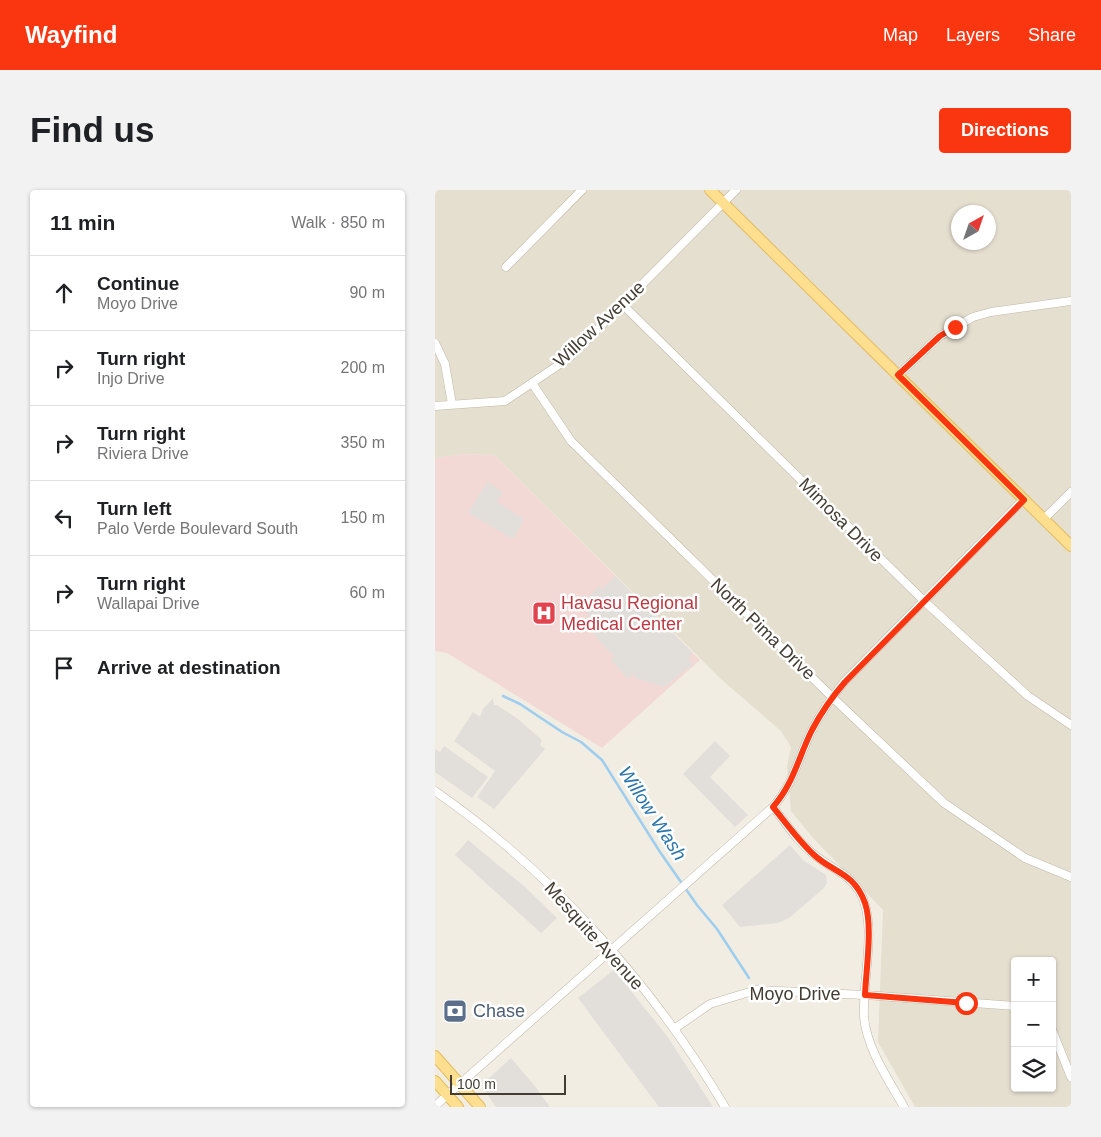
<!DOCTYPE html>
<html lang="en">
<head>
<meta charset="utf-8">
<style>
	:root { --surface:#fff; --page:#f2f2f2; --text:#202124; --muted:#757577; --line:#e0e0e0; --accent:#fa3611 }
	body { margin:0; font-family:Arial,sans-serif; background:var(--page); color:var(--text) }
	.controls { position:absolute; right:15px; bottom:15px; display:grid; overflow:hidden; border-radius:5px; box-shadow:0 1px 4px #0004 }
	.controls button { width:45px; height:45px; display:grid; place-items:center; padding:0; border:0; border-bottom:1px solid var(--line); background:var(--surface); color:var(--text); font:25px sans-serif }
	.compass { position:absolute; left:516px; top:15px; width:45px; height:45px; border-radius:50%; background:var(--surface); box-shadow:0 1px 4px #0004; rotate:40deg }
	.scale { position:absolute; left:15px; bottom:12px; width:116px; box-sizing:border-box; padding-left:5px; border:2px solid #433d33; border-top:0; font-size:14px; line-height:18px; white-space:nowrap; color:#433d33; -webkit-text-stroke:4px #fff; paint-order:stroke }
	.stop { position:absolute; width:15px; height:15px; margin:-11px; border:4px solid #fa3611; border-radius:50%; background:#fff }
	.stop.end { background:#fa3611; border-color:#fff; box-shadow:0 1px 5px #0008 }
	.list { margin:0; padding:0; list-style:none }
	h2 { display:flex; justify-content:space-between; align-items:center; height:65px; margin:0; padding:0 20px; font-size:21px }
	h2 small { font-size:16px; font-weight:400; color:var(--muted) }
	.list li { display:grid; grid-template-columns:32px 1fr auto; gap:15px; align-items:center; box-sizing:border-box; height:75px; padding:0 20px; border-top:1px solid var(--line) }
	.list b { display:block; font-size:19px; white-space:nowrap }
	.list p { margin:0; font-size:16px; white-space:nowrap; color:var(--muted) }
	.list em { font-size:16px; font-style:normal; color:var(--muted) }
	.icon { flex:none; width:28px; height:28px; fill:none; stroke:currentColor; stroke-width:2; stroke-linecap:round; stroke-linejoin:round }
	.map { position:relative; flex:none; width:636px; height:917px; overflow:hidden; border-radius:5px }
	header { display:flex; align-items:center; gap:30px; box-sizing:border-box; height:70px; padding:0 25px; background:var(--accent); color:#fff }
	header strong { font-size:24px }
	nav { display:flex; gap:28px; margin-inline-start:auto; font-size:18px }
	.intro { display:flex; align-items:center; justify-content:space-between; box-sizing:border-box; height:120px; padding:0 30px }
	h1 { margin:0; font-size:35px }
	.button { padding:12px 22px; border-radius:5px; background:var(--accent); color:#fff; font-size:18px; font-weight:700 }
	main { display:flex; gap:30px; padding:0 30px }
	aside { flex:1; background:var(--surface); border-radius:5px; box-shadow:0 1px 4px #0004 }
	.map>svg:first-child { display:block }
</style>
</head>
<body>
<header>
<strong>Wayfind</strong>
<nav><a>Map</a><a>Layers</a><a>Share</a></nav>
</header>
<div class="intro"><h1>Find us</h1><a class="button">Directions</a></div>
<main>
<aside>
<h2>11 min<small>Walk · 850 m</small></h2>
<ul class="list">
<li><svg class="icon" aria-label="ahead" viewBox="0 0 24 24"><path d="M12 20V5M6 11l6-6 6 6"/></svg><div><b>Continue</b><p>Moyo Drive</p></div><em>90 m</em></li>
<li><svg class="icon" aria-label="right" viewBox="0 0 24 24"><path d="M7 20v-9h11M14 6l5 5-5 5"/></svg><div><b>Turn right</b><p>Injo Drive</p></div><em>200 m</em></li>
<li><svg class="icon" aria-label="right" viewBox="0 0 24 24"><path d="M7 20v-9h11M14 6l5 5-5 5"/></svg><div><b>Turn right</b><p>Riviera Drive</p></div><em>350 m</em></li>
<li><svg class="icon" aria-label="left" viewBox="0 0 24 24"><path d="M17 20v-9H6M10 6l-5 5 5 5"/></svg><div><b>Turn left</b><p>Palo Verde Boulevard South</p></div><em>150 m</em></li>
<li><svg class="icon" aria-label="right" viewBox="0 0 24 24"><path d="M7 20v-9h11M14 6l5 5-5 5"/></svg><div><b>Turn right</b><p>Wallapai Drive</p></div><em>60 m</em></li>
<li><svg class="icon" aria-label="arrive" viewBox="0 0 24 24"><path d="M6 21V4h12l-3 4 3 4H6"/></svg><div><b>Arrive at destination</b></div></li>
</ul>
</aside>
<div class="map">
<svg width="636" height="917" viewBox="0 0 636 917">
	<rect width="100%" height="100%" fill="#f1ede2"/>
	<path fill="#e5dfd0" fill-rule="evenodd" d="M0 0H636V917H480L443 852 448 720 378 648 356 621 352 576 356 557 346 541 287 490 59 265 27 264 0 268ZM524 22H554V52H524ZM580 771H617V898H580Z"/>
	<path fill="#f3d9d5" d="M27 264 59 265 265 470 167 558 12 463 0 461V268Z"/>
	<g fill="#e2dfdb">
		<path d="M52 292 68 302 62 312 89 329 78 349 33 323Z"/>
		<path d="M180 386 258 463 253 469 258 474 232 495 226 497 224 495 203 489 197 484 193 489 176 470 179 466 165 452 155 438 153 420 146 418 148 414 163 397 168 399 169 397Z"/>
		<path d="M58 508 59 515H62L83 529 107 550 105 555 110 559 59 619 42 607 60 581 19 551 38 522 45 527 48 519Z"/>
		<path d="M280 551 295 566 275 587 313 625 300 637 248 584Z"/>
		<path d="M9 556 53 587 37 608 0 582V559L5 562Z"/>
		<path d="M33 650 90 697 122 728 106 743 20 665Z"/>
		<path d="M355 655 368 670 391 685 392 693 389 698 354 728 343 733 305 737 287 715Z"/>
		<path d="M179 780 232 846 278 917H224L143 808Z"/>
		<path d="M76 868 99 895 115 917H61L49 900 52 890Z"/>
	</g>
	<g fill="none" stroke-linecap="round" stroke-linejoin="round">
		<path stroke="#9dcdef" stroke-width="2.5" d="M68 506 85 514 127 542 146 552 167 570 225 662 262 715 282 739 314 788"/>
		<g stroke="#bfb8a8" stroke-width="9">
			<g id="minor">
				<path d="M71 77 147 0"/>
				<path d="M187 114 489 411 593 506 636 535"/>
				<path d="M0 153 10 174 17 214"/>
				<path d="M463 185 505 146 538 127 556 122 636 111"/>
				<path d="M97 193 136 251 397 507 509 613 590 668 636 687"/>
				<path d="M0 216 70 211 134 168 301 0"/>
				<path d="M609 329 636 302"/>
				<path d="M0 601C118 683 217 794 290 917"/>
				<path d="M338 617C351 633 364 654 381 666 396 678 414 684 425 702 443 735 427 789 429 827 432 859 453 889 469 917"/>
				<path d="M239 839 275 814 321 800 430 805 580 816"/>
				<path d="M617 840 636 887"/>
				<path d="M0 916 338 617C359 593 363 568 377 540 386 523 397 507 409 492L589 309"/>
			</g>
		</g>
		<g stroke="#e3bc5f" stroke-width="12">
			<g id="major">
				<path d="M275 0 636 356"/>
				<path d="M0 866 45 917"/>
				<path d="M0 891 23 917"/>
			</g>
		</g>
		<use href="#minor" stroke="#fff" stroke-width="8"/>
		<use href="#major" stroke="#fedf8f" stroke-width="10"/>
	</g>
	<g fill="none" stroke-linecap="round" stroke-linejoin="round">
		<path stroke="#fa3611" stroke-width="6" d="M520 137 505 146 463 185 589 310 410 492C397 507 386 523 377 540 363 568 359 593 338 617 351 633 363 650 378 664 398 683 419 682 430 713 438 736 431 780 430 805L531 813"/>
	</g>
	<defs>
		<g id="hospital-square" transform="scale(1.25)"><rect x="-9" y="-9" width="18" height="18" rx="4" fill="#e0444e" stroke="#fff"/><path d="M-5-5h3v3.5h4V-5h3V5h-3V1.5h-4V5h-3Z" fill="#fff"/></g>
		<g id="bank-square" transform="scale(1.25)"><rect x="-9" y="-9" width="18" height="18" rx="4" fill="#5c6f8a" stroke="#fff"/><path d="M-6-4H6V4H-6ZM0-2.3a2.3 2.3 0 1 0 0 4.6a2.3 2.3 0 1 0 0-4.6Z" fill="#fff"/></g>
	</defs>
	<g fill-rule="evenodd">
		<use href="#hospital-square" x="109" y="423"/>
		<use href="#bank-square" x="20" y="821"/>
	</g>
	<g text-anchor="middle" stroke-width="5" stroke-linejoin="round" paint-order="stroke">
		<g font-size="18" fill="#433d33" stroke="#fff">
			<text transform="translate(164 134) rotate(-43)" y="6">Willow Avenue</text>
			<text transform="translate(406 330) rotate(45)" y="6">Mimosa Drive</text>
			<text transform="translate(328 439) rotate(44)" y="6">North Pima Drive</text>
			<text transform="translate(159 746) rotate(48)" y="6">Mesquite Avenue</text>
			<text x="360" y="810">Moyo Drive</text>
		</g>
		<g font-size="18" fill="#be3a42" stroke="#fff" text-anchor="start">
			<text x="126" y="419">Havasu Regional<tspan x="126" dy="21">Medical Center</tspan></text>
		</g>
		<g font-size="18" fill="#4e5e75" stroke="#fff" text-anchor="start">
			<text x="38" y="827">Chase</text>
		</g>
		<g font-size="19" font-style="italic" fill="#2d76ad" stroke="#fff">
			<text transform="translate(218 623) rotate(57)" y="7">Willow Wash</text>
		</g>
	</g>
</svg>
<div class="controls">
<button>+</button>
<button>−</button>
<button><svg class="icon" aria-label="layers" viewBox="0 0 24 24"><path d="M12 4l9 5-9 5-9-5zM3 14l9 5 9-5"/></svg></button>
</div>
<svg class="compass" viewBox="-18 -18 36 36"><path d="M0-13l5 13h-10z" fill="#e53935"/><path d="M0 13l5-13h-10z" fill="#757577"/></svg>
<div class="scale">100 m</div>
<div class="stop" style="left:531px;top:813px"></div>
<div class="stop end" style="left:520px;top:137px"></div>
</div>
</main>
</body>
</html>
